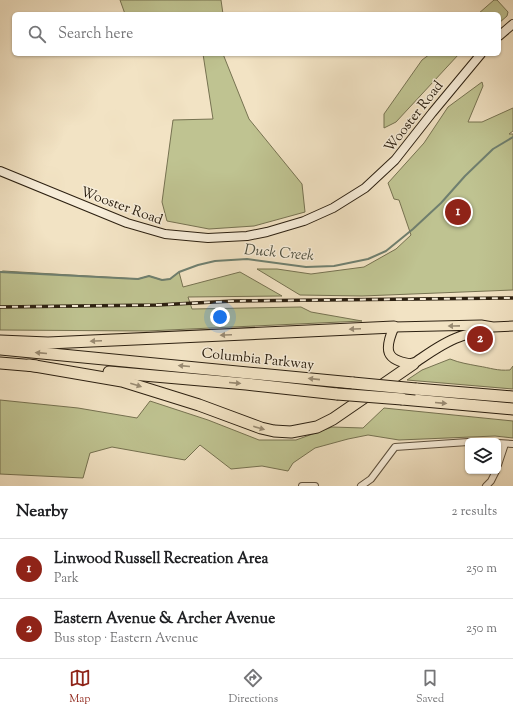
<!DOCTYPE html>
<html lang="en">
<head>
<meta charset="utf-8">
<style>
	:root { --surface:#fff; --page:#f2f2f2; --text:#202124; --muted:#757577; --line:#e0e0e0; --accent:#8f2418 }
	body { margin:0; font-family:"Sorts Mill Goudy",serif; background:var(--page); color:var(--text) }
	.controls { position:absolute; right:12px; bottom:12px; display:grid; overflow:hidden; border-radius:6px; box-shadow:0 1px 3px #0004 }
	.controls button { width:36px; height:36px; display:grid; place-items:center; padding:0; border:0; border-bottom:1px solid var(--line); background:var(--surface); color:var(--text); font:20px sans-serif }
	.you { position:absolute; left:220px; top:317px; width:14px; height:14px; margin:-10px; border:3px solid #fff; border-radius:50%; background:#1a73e8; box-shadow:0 0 0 6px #1a73e833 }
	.badge { display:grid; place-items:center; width:26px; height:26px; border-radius:50%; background:var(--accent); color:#fff; font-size:13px; font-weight:700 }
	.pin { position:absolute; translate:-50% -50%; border:2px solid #fff; box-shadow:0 1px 4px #0006 }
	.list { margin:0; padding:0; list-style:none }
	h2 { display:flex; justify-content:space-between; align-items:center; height:52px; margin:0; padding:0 16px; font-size:17px }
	h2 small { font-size:13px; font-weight:400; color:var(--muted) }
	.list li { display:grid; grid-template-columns:26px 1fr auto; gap:12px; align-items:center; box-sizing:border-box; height:60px; padding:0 16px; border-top:1px solid var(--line) }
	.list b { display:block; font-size:15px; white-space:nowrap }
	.list p { margin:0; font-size:13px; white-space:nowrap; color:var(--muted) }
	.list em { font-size:13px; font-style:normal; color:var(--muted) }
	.icon { flex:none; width:22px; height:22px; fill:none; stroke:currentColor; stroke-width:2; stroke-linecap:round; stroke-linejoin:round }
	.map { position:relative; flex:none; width:513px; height:486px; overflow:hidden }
	.search { position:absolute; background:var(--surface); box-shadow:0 1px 3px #0004; left:12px; right:12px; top:12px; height:44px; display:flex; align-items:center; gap:10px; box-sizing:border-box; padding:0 14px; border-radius:6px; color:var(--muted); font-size:15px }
	.sheet { height:172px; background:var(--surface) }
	nav { display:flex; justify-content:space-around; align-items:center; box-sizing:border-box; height:56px; border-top:1px solid var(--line); background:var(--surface); font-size:11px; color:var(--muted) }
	nav a { display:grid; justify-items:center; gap:2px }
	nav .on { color:var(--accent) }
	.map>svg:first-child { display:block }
</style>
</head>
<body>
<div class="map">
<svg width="513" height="486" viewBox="0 0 513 486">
	<rect width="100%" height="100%" fill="#f2e3c4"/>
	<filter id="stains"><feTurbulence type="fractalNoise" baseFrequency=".005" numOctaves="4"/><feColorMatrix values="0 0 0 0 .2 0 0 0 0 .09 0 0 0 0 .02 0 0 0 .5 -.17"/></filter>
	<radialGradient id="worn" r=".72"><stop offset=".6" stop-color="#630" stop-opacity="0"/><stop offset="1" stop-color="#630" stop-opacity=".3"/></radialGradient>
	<g fill="#bfc391" stroke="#767251">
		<path d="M120 0H221L223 14H125Z"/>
		<path d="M494 0H497L508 12 507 16 499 23V14H478Z"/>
		<path d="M203 54H223L249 119 302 184 305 212 254 226 209 229 167 221 162 202 173 120 213 119Z"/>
		<path d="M430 54H459L396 122 384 128V114L422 60Z"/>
		<path d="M482 82 483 86 468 122H482L513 108V131L509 134H513V290L362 296 300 295 257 269H277L311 274 364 267 396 249 411 235 399 200 394 199 388 183 424 143 448 107Z"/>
		<path d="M3 271 138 279 149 276 162 280 170 279 179 272 183 287 240 272 282 296 188 297 192 309 301 307 311 312 362 321 147 331 0 330V272Z"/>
		<path d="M450 359C460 363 468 364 478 366 491 368 497 371 510 370L513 366V389L407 380 422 370Z"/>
		<path d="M0 400 78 408 137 418 150 401 208 420 259 440H296L332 427 363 428 384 408 513 421V438L495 436 399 440 368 435 348 439 315 448 293 463 288 471 262 466 231 469 200 445 185 460 112 447 90 453 83 478 0 474Z"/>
	</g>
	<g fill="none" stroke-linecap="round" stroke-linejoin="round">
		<path stroke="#6f7f6f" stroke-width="2" d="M0 272 138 279 149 276 162 280 170 279 179 272 198 265 215 261 247 259 306 267 334 266 368 259 386 251 413 229 441 203 465 176 493 149 513 137"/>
		<g stroke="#5e513e" stroke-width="8">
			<g id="street">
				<path d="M498 443 513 444"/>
				<path d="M498 465 505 444"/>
				<path d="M302 486H315"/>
				<path d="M361 486 371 479 395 447 468 442"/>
				<path d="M486 486 491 481 496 471"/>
			</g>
		</g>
		<g stroke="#2c2011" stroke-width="10">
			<g id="secondary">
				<path d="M499 36 513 24"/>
				<path d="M0 171 127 223 165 234 208 238 247 236 267 232 304 221 333 208 365 188 395 160 432 113 481 54"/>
			</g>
		</g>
		<g stroke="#2c2011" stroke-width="11">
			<path id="primary" d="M493 327C482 332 470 333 459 337 442 343 428 354 413 364 385 361 384 350 394 327L481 325 493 327 513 326"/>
		</g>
		<g stroke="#2c2011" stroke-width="13">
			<g id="highway">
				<path d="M0 341 48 343 394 327"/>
				<path d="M0 349 353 383"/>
				<path d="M0 363 36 366"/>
				<path d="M29 365 122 381 199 405 261 428 274 431 291 432 317 427 333 419 413 364"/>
				<path d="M109 372 246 384 337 394"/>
				<path d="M416 389 513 397"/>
				<path d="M402 399 513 409"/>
			</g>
		</g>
		<use href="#street" stroke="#f7edd9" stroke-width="6"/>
		<use href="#secondary" stroke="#f7edd9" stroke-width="8"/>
		<use href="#primary" stroke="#f2e3c4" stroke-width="9"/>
		<use href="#highway" stroke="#f2e3c4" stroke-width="11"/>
		<g stroke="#2c2011" stroke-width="3.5">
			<path id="rail" d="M0 307 157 305 234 301 513 298"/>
		</g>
		<use href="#rail" stroke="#f7edd9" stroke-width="2" stroke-dasharray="6" stroke-linecap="butt"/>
		<g stroke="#2c2011" stroke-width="13" stroke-linecap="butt">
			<g id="highway-bridge">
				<path d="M353 383 416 389"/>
				<path d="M337 394 402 399"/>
			</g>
		</g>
		<use href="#highway-bridge" stroke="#f2e3c4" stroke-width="11"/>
	</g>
	<defs><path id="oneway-solid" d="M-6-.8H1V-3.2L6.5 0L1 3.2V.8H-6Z"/></defs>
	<g fill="#998b73">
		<use href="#oneway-solid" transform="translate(454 326) rotate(179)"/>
		<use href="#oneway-solid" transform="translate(355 329) rotate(177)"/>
		<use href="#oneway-solid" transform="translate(226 335) rotate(177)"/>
		<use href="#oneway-solid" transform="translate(96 341) rotate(177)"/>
		<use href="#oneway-solid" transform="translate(41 353) rotate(-175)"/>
		<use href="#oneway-solid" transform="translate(184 366) rotate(-175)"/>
		<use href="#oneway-solid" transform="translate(314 379) rotate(-174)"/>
		<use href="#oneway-solid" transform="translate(235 383) rotate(5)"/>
		<use href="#oneway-solid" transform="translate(136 385) rotate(17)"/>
		<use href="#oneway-solid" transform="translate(441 403) rotate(5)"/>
		<use href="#oneway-solid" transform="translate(259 428) rotate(16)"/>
	</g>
	<g text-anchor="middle" stroke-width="3" stroke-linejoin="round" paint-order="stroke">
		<g font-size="14" fill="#2c2011" stroke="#f7edd9">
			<text transform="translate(413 116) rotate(-52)" y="5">Wooster Road</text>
			<text transform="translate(122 205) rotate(20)" y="5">Wooster Road</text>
			<text transform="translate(258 358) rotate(6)" y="5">Columbia Parkway</text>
		</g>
		<g font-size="15" font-style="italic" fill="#4e5040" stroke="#f7edd9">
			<text transform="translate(279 252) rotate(5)" y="5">Duck Creek</text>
		</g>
	</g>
	<rect width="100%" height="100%" filter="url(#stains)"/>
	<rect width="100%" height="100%" fill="url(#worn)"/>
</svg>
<div class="controls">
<button><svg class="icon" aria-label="layers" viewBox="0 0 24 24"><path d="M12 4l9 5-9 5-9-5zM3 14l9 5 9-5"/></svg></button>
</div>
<div class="you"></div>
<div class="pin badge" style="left:458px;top:212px">1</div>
<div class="pin badge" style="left:480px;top:339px">2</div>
<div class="search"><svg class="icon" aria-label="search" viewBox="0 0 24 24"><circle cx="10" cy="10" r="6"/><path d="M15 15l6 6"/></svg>Search here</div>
</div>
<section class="sheet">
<h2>Nearby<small>2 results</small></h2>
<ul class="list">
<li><span class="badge">1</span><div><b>Linwood Russell Recreation Area</b><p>Park</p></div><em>250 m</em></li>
<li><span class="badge">2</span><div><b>Eastern Avenue &amp; Archer Avenue</b><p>Bus stop · Eastern Avenue</p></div><em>250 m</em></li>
</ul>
</section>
<nav>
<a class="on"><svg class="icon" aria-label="map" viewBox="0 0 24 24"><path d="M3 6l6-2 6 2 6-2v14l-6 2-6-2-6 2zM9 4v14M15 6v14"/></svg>Map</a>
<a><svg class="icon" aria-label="directions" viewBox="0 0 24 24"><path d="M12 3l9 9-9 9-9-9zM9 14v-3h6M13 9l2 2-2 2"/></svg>Directions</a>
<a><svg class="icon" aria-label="saved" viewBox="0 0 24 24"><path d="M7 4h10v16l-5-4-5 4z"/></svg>Saved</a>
</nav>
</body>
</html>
